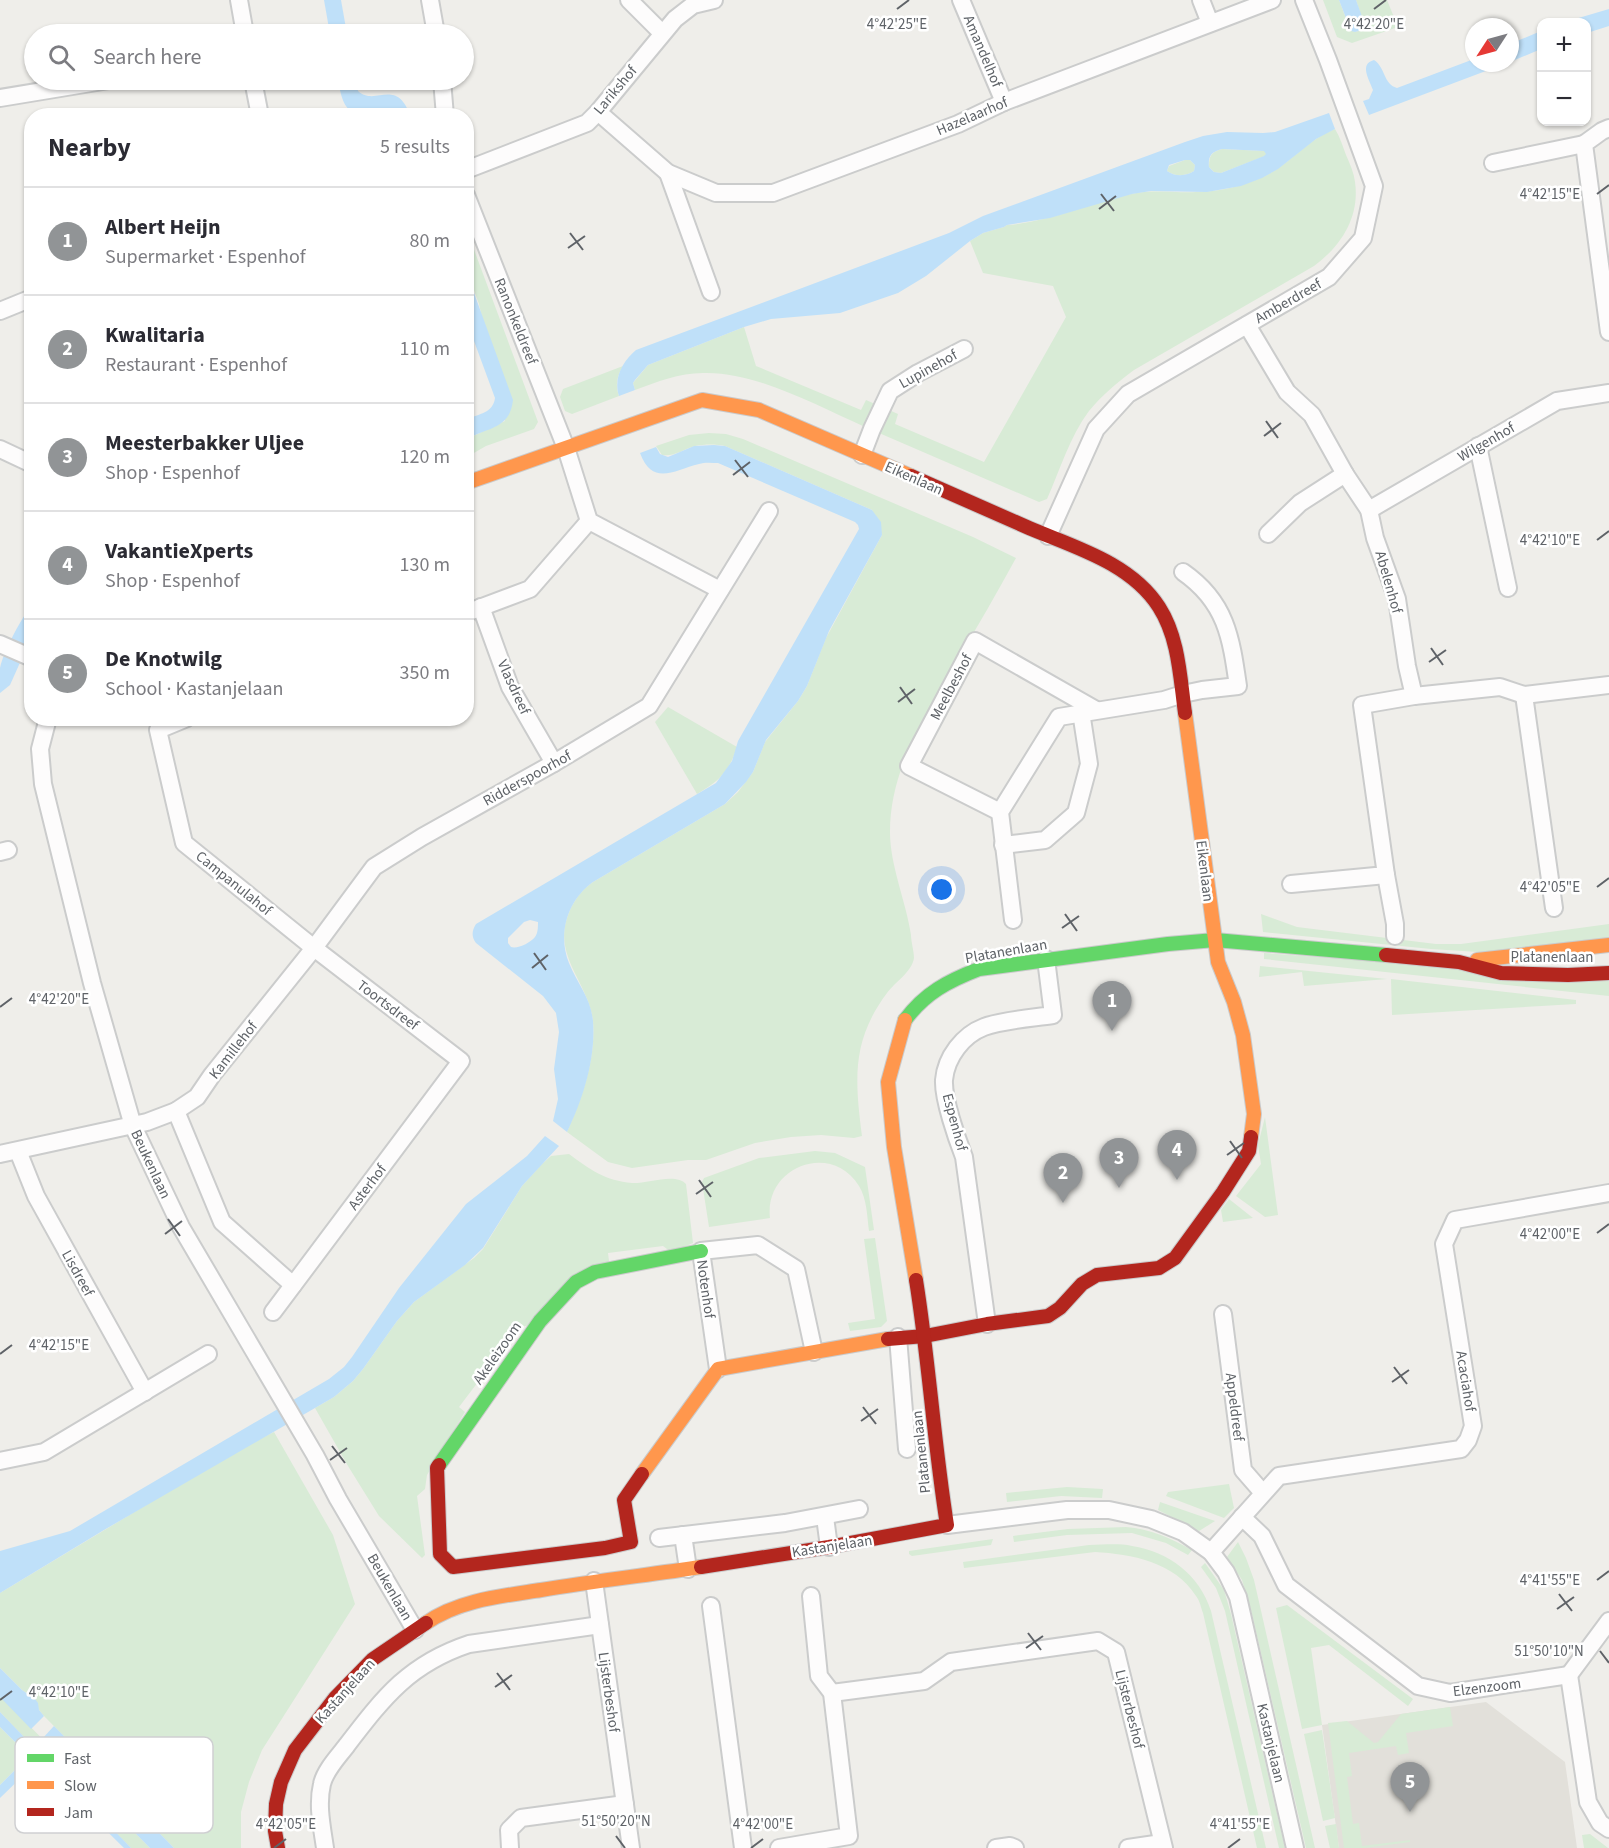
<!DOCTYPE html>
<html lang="en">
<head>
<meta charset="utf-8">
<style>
	:root { --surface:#fff; --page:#f2f2f3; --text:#2b2b33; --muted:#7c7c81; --line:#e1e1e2; --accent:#919496 }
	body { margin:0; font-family:"Source Sans 3",sans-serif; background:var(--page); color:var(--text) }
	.controls { position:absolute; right:18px; top:18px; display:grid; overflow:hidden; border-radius:12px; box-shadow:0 2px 4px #0004 }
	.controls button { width:54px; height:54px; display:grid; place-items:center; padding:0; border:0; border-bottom:2px solid var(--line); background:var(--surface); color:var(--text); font:30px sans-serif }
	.compass { position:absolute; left:1465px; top:18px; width:54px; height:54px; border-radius:50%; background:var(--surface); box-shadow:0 2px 4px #0004; rotate:234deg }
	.you { position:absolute; left:942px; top:890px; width:21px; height:21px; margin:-15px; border:4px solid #fff; border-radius:50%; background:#1a73e8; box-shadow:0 0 0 9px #1a73e833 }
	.badge { display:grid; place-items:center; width:39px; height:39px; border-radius:50%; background:var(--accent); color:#fff; font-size:20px; font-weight:700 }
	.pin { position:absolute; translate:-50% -50px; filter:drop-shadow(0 2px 3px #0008) }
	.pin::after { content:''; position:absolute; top:32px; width:21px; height:18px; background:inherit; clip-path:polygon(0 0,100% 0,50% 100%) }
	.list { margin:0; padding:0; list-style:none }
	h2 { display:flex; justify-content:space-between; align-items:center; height:78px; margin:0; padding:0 24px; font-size:26px }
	h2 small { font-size:20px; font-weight:400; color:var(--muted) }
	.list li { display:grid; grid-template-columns:39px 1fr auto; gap:18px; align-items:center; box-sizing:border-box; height:108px; padding:0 24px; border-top:2px solid var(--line) }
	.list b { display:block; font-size:22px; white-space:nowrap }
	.list p { margin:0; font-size:20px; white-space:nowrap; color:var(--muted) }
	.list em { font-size:20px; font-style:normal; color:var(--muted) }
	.icon { flex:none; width:33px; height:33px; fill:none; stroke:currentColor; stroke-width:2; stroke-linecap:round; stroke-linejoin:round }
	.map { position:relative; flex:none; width:1609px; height:1848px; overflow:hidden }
	.search { position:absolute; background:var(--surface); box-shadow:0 2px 4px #0004; left:24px; top:24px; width:450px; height:66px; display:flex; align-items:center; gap:15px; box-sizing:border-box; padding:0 21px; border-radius:33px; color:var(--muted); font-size:22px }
	.panel { position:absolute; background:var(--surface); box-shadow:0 2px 4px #0004; left:24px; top:108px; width:450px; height:618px; border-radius:24px }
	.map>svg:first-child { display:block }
</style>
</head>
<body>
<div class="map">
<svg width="1609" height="1848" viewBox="0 0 1609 1848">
	<rect width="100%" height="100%" fill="#efeeea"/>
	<path fill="#e2e0da" d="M1486 1702 1565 1762 1577 1848H1339L1322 1725Z"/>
	<g fill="#d8ebd6">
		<path d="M1323 0H1339L1350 29 1355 32 1362 30 1364 24 1356 0H1387L1398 27 1352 43 1337 37Z"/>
		<path d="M1335 129C1340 137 1343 147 1346 155 1350 164 1354 173 1355 182 1360 217 1341 246 1314 266L1134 370C1118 382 1102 395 1089 411 1070 436 1060 470 1047 499L1039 502 879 433 889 410 898 414 895 424 984 462 1066 317 1053 286 983 273 970 241 983 233 1004 227 1007 225C1050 222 1089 203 1131 194 1153 189 1174 193 1196 192 1217 192 1238 187 1258 179 1287 168 1306 140 1335 129Z"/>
		<path d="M1222 149 1265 151 1267 153 1265 156 1221 173 1214 172 1209 167C1209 156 1211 152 1222 149Z"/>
		<path d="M1185 160H1190L1195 165 1194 171C1187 176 1175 177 1167 171L1169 166Z"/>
		<path d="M466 228 538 422 534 429 486 446 467 457V439L505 421 479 304 467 271Z"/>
		<path d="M744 327 756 366 861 410 866 400 875 404 865 427C817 406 755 371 703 373 679 373 657 382 635 390L633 383 648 365Z"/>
		<path d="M623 366C617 376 615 385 619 396L572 414 565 411 560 397 563 389Z"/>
		<path d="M709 433 726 434 743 439 973 537 1016 558C997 593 977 627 957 661 926 715 890 768 890 832 890 866 906 901 911 935 911 942 914 951 914 958 912 972 895 982 887 993 851 1041 855 1081 862 1136L854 1138 821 1135 791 1137 755 1143 706 1160H688L632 1168 608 1162 567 1132C582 1098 596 1059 593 1021 589 984 554 957 567 918 572 903 580 891 593 882L725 804 738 792 753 772 765 742 798 701 807 686 826 638 882 535 872 510 725 446C716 444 705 444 695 446 684 449 674 457 662 455L656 446 689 435Z"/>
		<path d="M668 707 737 747C729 772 719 781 697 794L655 722Z"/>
		<path d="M1261 914 1297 927 1436 944H1461L1609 924V941L1478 952 1431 949 1263 932Z"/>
		<path d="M1264 953 1609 978V996L1264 959Z"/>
		<path d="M1260 966 1387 979 1304 986 1302 972 1259 977Z"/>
		<path d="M1391 979 1576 1000V1004L1392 1015Z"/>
		<path d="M1265 1117 1278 1215 1265 1217 1236 1196 1261 1164 1258 1145Z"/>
		<path d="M815 1151 835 1153 865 1167 874 1230 869 1231C867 1216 867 1199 859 1186 831 1141 764 1167 770 1218L709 1227 702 1182 704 1178 759 1158Z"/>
		<path d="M569 1154C589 1169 606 1181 632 1183 646 1184 676 1172 686 1184L693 1243 671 1252 663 1246 608 1253 609 1261 531 1325 520 1327 459 1407 465 1412 427 1475 425 1489 417 1496 425 1555 422 1558 379 1516 348 1466 315 1408 334 1397 353 1381 363 1369 397 1321 414 1302 474 1258 483 1249 522 1186 541 1165 551 1156Z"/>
		<path d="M1229 1199 1253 1218 1223 1222 1221 1210Z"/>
		<path d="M875 1238 887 1321 881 1327 850 1331 848 1323 875 1319 864 1239Z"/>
		<path d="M274 1432 333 1535 355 1604 262 1750 249 1782 241 1812V1848H174L44 1716 39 1710 35 1699 22 1690 0 1668V1593L239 1449Z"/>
		<path d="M1229 1484 1234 1508 1224 1518 1166 1496 1168 1492Z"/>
		<path d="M1067 1487 1103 1489 1102 1498 1061 1496 1007 1502 1006 1493Z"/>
		<path d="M1160 1502 1215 1521 1199 1531 1158 1510Z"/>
		<path d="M1126 1527C1150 1529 1171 1538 1192 1550L1188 1555 1166 1543 1132 1533 1067 1535 1014 1542 1013 1536 1068 1529Z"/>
		<path d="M993 1539 991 1545 912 1556 909 1554V1551Z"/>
		<path d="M1238 1542 1246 1558 1254 1580 1315 1848H1306L1251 1610 1242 1580 1227 1557Z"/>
		<path d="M1089 1545C1103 1545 1118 1543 1132 1546 1169 1552 1199 1574 1211 1611L1266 1848H1257L1203 1613C1201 1608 1200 1601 1196 1596 1175 1562 1131 1554 1095 1552L964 1568 963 1562Z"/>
		<path d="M1205 1563 1224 1590 1231 1614 1285 1848H1279L1225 1611 1216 1588 1201 1567Z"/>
		<path d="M1287 1605 1413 1699 1408 1706 1329 1645 1311 1648 1322 1725 1302 1729 1276 1608Z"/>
		<path d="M0 1696 150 1848H131L0 1712Z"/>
		<path d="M1450 1707 1453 1726 1406 1733 1409 1753 1398 1755 1396 1746 1349 1753 1352 1776 1347 1777 1353 1824 1359 1823 1362 1846 1410 1840V1842L1364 1848H1344L1328 1723 1347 1721 1374 1743 1378 1742 1401 1714Z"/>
		<path d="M0 1727 29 1756 0 1785Z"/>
		<path d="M1322 1730 1335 1818 1323 1821 1304 1734Z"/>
		<path d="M1336 1824 1339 1848H1330L1325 1826Z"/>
		<path d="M1590 1834 1608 1848H1584L1582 1835Z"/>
	</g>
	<g fill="#bfe0f9" fill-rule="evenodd">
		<path d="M324 0H341L347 34H330Z"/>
		<path d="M1339 0H1356L1364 22 1362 30 1355 32 1351 31Z"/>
		<path d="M1609 9V26L1587 33 1586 22H1565Z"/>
		<path d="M1541 31V49L1510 62V44Z"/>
		<path d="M1474 59V63H1507L1369 115 1363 101 1369 99 1373 90C1369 79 1359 64 1374 60 1386 68 1383 84 1397 88Z"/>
		<path d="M338 80H355L358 91C375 107 396 77 410 115H390L385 111C350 117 344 114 338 80Z"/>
		<path d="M1329 113 1335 129 1316 139 1278 169 1262 178 1241 186 1207 192 1151 191 1132 194 1050 218 1007 225 1004 227 983 233 970 241 926 276 898 293 840 313 771 319 744 327 648 365 635 380 633 383 635 390 619 396C613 378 623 361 636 350L949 233 983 216 1185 142 1203 136 1227 132 1263 133 1275 132ZM1222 149 1264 151 1266 154 1264 156 1221 173 1214 172 1209 167C1208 156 1211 152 1222 149ZM1185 160H1190L1195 165 1194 171C1187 176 1175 177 1167 171L1169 165Z"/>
		<path d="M466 271 513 400C510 429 488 427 467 439V419C479 414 493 413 495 398L467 322Z"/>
		<path d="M714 445 725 446 872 510 881 522 882 535 829 631 807 686 798 701 766 740 753 772 746 782 725 804 593 882C568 900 557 933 569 963 577 983 591 998 593 1021 596 1058 583 1099 567 1132L553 1121 558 1099 554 1069 559 1032 556 1013 543 996 476 943C471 937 472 930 476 924L716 783 732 761 738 741 859 529 858 525 855 522 718 463C712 463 705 462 699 464 674 470 653 487 640 453L656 447 660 454 668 457 694 446ZM530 920 538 922C538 927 538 933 535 937 530 943 518 949 511 947L508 943V938L524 922Z"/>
		<path d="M31 607V638L10 685 0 693C0 685 0 676 0 668 2 655 22 616 31 607Z"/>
		<path d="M545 1136 559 1146 522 1186 483 1248 465 1265 414 1302 397 1321 363 1369 353 1381 334 1397 315 1408 104 1530 0 1593V1551L70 1531 329 1379 344 1367 352 1357 399 1288 466 1204 527 1156Z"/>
		<path d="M0 1668 22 1690 35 1699 38 1703 39 1710 44 1716 31 1729 0 1697Z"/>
		<path d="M0 1712 131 1848H124L42 1767 34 1765 0 1798V1785L29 1756 0 1727Z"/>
		<path d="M54 1726 174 1848H150L42 1739Z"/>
	</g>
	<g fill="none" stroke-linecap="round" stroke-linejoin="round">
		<g stroke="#cbcccc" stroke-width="20">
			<g id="street">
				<path d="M239 0 245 34"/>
				<path d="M430 0 436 34"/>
				<path d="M629 0 662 33"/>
				<path d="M961 0 1004 102"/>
				<path d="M1201 0 1210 23"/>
				<path d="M253 80 260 116"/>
				<path d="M442 80 445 116"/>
				<path d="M0 98 109 80"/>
				<path d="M598 112 668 173 716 193H773L958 124 1004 102 1272 0"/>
				<path d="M1609 128 1602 131 1584 144 1609 332"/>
				<path d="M1493 163 1584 144"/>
				<path d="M466 170 587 123 598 112 675 19 693 5 714 0"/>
				<path d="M668 173 711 292"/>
				<path d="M466 195 566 448 589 521 720 590"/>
				<path d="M0 311 32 298"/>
				<path d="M1247 325 1287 392 1312 415 1345 474 1369 510 1375 538 1397 599 1407 666 1414 696"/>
				<path d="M1478 446 1508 588"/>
				<path d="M0 449 32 464"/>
				<path d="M862 455 872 429 890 391 918 373 964 349"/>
				<path d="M1369 510 1557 401 1609 393"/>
				<path d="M1268 534 1300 503 1345 474"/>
				<path d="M1048 536 1096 429 1128 394 1329 277 1363 238 1374 186 1328 60 1304 0"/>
				<path d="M481 607 510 687 554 763"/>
				<path d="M466 613 530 589 589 521"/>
				<path d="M0 644 32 658"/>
				<path d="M1524 695 1554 908"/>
				<path d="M48 718 40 749 43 784 92 983 133 1126 181 1227 315 1455 338 1499 415 1630"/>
				<path d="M187 718 158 730 184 843 314 948 461 1061 273 1312"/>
				<path d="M1000 812 909 766 975 641 1096 710"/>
				<path d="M1003 845 1045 840 1076 813 1089 764 1081 712"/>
				<path d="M0 852 8 850"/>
				<path d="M1386 875 1395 924V936"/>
				<path d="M1291 884 1386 875 1362 705 1414 696 1500 687 1524 695 1609 685"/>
				<path d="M1013 920 1000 812 1059 717 1164 700 1183 694 1202 690 1238 686C1231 637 1226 602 1183 572"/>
				<path d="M176 1111 222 1222 293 1285"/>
				<path d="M18 1151 36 1196 145 1392"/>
				<path d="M0 1154 147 1122 176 1111 197 1097 212 1075 314 948 374 867 422 837 554 763 649 706 769 511"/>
				<path d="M1223 1314 1243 1470 1263 1493"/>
				<path d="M987 1324 964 1157C957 1139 943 1099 944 1080 946 1057 963 1035 984 1027 1002 1020 1033 1018 1053 1015L1046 959"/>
				<path d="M898 1337 907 1449"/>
				<path d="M718 1369 701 1251 758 1245 796 1269 814 1352"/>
				<path d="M0 1461 44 1452 208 1354"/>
				<path d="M825 1517 829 1547"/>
				<path d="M1242 1517 1262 1536 1286 1585 1418 1686 1450 1693 1569 1675 1588 1802 1600 1823 1609 1829"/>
				<path d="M947 1525 1067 1510H1109L1151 1519 1183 1532 1211 1552 1226 1572 1238 1597 1295 1848"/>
				<path d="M683 1535 688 1569"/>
				<path d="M659 1538 785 1523 859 1509"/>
				<path d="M1211 1552 1279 1476 1461 1449 1468 1440 1473 1426 1444 1244 1455 1220 1609 1193"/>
				<path d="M594 1581 631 1848"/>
				<path d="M711 1606 743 1848"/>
				<path d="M1569 1675 1609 1621"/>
				<path d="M832 1693 924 1681 951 1662 1098 1641 1116 1652 1164 1848"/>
				<path d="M325 1848C322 1827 317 1805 322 1784 325 1770 339 1756 347 1745 384 1697 409 1664 469 1644L600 1625"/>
				<path d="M510 1848 509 1830 521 1818 625 1804"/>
				<path d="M779 1848 849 1836 832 1693 819 1676 811 1596"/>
				<path d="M996 1848 1010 1846 1015 1848"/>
				<path d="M1128 1848 1162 1843"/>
			</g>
		</g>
		<g stroke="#cacacb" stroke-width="16">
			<g id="fast">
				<path d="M905 1020C925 993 948 981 979 969L1168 944 1215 940 1386 955"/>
				<path d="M439 1465 540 1321 576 1282 595 1272 701 1251"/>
			</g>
		</g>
		<g stroke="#cacacb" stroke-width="16">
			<g id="slow">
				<path d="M466 483 702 400 759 410 911 476"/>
				<path d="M1185 713 1218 962 1234 1002 1243 1035 1254 1114 1251 1137"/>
				<path d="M1477 960 1609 945"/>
				<path d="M905 1020 888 1082 894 1147 916 1280"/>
				<path d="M642 1474 718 1369 888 1339"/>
				<path d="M426 1623C459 1600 502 1596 541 1590 594 1581 648 1575 701 1567"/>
			</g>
		</g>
		<g stroke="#cacacb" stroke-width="16">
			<g id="jam">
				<path d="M911 476C950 493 989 510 1029 528 1074 547 1131 563 1159 607 1179 638 1180 678 1185 713"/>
				<path d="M1386 955 1459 962 1501 973 1568 975 1609 973"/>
				<path d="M888 1339 925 1336 987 1324 1048 1316 1060 1308 1082 1284 1097 1275 1159 1268 1175 1258 1223 1192 1249 1151 1251 1137"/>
				<path d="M439 1465 437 1468 440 1554 453 1567 605 1548 631 1542 624 1500 642 1474"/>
				<path d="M701 1567 829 1547 947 1525C934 1444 929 1361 916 1280"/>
				<path d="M278 1848 275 1831 276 1804 281 1782 295 1750 335 1698 373 1659 426 1623"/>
			</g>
		</g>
		<use href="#street" stroke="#fdfcfc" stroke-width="16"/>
		<use href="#fast" stroke="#63d668" stroke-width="14"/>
		<use href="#slow" stroke="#ff974d" stroke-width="14"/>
		<use href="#jam" stroke="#b3261e" stroke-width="14"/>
	</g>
	<path fill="none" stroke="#5f6368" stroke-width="2" d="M897 9 909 0M1374 9 1386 0M1101 194 1114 211M1597 194 1609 185M1099 209 1116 196M570 233 583 250M568 248 585 236M1266 421 1278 438M1264 436 1281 423M735 460 748 477M733 475 750 462M1597 540 1609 531M1431 648 1443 665M1429 662 1446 650M900 687 912 704M898 702 915 689M1597 887 1609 878M1065 914 1077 931M1062 928 1079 916M534 953 546 970M532 968 548 955M0 1007 12 998M1230 1141 1242 1158M1227 1155 1244 1143M699 1180 711 1197M696 1194 713 1182M168 1219 180 1236M1597 1233 1609 1224M165 1234 182 1221M0 1354 12 1345M1394 1367 1407 1384M1392 1382 1409 1370M863 1407 876 1424M861 1421 878 1409M332 1446 345 1463M330 1460 347 1448M1597 1580 1609 1571M1559 1594 1572 1611M1557 1609 1574 1597M1028 1633 1041 1650M1026 1648 1043 1636M1600 1651 1609 1663M497 1673 510 1690M495 1687 512 1675M0 1700 12 1691M616 1836 625 1848M274 1848 286 1839M751 1848 763 1839M1228 1848 1240 1839"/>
	<g text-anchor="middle" stroke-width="5" stroke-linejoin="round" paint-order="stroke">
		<g font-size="15" fill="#5f6368" stroke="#fff">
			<text transform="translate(983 51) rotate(67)" y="5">Amandelhof</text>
			<text transform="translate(615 90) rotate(-50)" y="5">Larikshof</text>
			<text transform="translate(972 116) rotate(-23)" y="5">Hazelaarhof</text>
			<text transform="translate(1288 301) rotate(-30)" y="5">Amberdreef</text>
			<text transform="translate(516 321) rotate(68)" y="5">Ranonkeldreef</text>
			<text transform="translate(928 369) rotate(-29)" y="5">Lupinehof</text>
			<text transform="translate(1486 442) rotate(-30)" y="5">Wilgenhof</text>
			<text transform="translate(914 478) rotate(24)" y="5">Eikenlaan</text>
			<text transform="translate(1389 582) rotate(74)" y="5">Abelenhof</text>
			<text transform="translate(514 687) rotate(65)" y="5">Vlasdreef</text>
			<text transform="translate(951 687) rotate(-62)" y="5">Meelbeshof</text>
			<text transform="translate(527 778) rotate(-29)" y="5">Ridderspoorhof</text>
			<text transform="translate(1205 871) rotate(83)" y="5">Eikenlaan</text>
			<text transform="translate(234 883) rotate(39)" y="5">Campanulahof</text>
			<text transform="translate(1006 951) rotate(-10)" y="5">Platanenlaan</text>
			<text x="1552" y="962">Platanenlaan</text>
			<text transform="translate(388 1005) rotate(37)" y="5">Toortsdreef</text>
			<text transform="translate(233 1050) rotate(-52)" y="5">Kamillehof</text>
			<text transform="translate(955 1122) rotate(75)" y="5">Espenhof</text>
			<text transform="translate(151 1164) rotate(65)" y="5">Beukenlaan</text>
			<text transform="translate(367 1187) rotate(-53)" y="5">Asterhof</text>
			<text transform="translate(78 1273) rotate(61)" y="5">Lisdreef</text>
			<text transform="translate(706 1289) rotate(82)" y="5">Notenhof</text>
			<text transform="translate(497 1353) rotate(-55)" y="5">Akeleizoom</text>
			<text transform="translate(1466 1381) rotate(81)" y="5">Acaciahof</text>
			<text transform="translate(1235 1407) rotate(83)" y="5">Appeldreef</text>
			<text transform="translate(921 1452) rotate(-96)" y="5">Platanenlaan</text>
			<text transform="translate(832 1546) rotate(-9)" y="5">Kastanjelaan</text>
			<text transform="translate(390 1587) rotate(60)" y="5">Beukenlaan</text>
			<text transform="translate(1487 1687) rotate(-7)" y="5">Elzenzoom</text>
			<text transform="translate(345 1691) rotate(-48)" y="5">Kastanjelaan</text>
			<text transform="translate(609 1692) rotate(82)" y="5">Lijsterbeshof</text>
			<text transform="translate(1130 1709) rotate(76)" y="5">Lijsterbeshof</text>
			<text transform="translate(1271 1743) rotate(77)" y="5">Kastanjelaan</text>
		</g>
	</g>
	<rect x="15" y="1737" width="198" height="96" rx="9" fill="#fff" stroke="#cfd0d2" stroke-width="1.5"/>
	<rect x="27" y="1754" width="27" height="8" fill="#63d668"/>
	<rect x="27" y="1781" width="27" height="8" fill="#ff974d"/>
	<rect x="27" y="1808" width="27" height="8" fill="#b3261e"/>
	<g font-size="16" fill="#5f6368">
		<text x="64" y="1764">Fast</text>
		<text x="64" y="1791">Slow</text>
		<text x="64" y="1818">Jam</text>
	</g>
	<g font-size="15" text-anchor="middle" fill="#5f6368" stroke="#fff" stroke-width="5" stroke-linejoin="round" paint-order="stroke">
		<text x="897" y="29">4°42'25"E</text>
		<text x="1374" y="29">4°42'20"E</text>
		<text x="1550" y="199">4°42'15"E</text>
		<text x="1550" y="545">4°42'10"E</text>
		<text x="1550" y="892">4°42'05"E</text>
		<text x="59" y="1004">4°42'20"E</text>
		<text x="1550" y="1239">4°42'00"E</text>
		<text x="59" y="1350">4°42'15"E</text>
		<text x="1550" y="1585">4°41'55"E</text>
		<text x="1549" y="1656">51°50'10"N</text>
		<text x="59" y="1697">4°42'10"E</text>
		<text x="616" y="1826">51°50'20"N</text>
		<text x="286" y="1829">4°42'05"E</text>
		<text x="763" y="1829">4°42'00"E</text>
		<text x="1240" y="1829">4°41'55"E</text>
	</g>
</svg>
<div class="controls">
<button>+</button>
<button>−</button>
</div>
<svg class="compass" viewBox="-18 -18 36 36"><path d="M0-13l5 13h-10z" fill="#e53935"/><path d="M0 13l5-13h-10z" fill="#7c7c81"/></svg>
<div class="you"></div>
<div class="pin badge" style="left:1112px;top:1031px">1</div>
<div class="pin badge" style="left:1063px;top:1203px">2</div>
<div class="pin badge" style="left:1119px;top:1188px">3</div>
<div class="pin badge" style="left:1177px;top:1180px">4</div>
<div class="pin badge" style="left:1410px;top:1812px">5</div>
<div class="search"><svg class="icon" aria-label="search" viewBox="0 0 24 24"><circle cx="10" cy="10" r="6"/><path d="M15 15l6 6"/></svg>Search here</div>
<section class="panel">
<h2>Nearby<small>5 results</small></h2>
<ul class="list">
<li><span class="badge">1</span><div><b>Albert Heijn</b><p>Supermarket · Espenhof</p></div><em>80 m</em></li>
<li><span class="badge">2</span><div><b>Kwalitaria</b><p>Restaurant · Espenhof</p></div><em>110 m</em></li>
<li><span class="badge">3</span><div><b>Meesterbakker Uljee</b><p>Shop · Espenhof</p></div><em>120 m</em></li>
<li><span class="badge">4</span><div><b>VakantieXperts</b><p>Shop · Espenhof</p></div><em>130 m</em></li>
<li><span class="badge">5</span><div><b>De Knotwilg</b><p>School · Kastanjelaan</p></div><em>350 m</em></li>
</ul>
</section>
</div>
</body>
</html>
